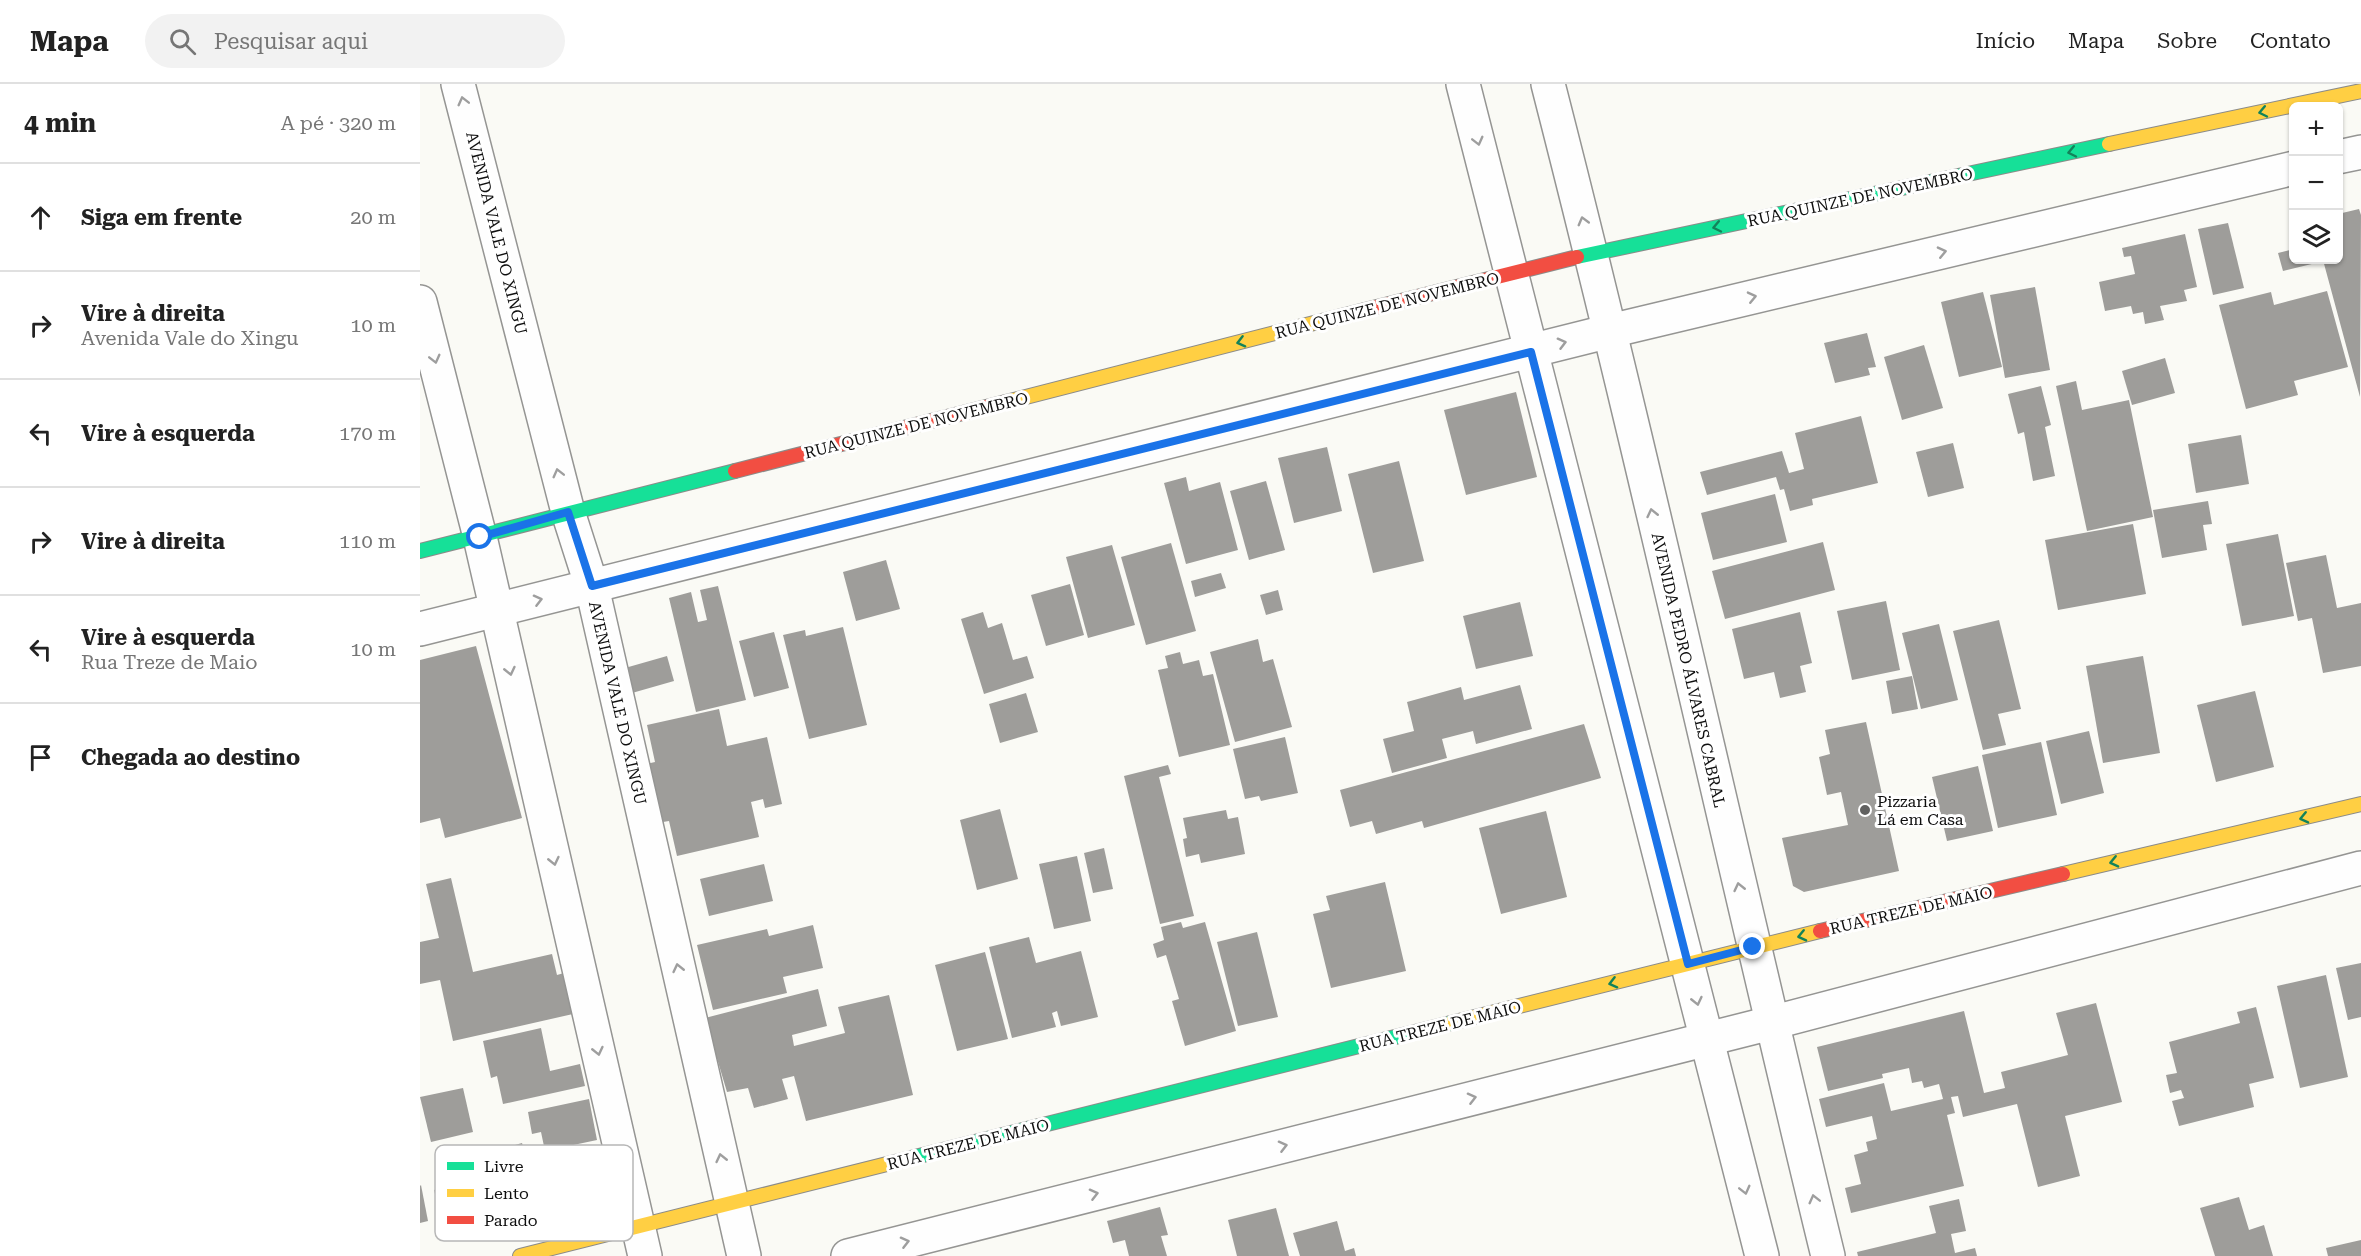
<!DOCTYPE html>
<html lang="pt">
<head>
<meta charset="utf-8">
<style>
	:root { --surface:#fff; --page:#f2f2f2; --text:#222; --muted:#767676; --line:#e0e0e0 }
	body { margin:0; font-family:"Roboto Serif",serif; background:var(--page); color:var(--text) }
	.controls { position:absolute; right:18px; top:18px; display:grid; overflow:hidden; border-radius:9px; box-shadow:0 2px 4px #0004 }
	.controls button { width:54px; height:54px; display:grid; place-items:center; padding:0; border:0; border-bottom:2px solid var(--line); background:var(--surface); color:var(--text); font:30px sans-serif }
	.stop { position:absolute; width:18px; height:18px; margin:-14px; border:4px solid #1a73e8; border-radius:50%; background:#fff }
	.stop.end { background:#1a73e8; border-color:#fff; box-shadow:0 2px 6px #0008 }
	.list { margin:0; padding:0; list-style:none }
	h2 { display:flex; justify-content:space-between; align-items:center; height:78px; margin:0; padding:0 24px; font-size:26px }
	h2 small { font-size:20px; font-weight:400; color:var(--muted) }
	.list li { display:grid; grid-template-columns:39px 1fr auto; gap:18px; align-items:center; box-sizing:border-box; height:108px; padding:0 24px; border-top:2px solid var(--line) }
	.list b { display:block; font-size:22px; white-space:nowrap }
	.list p { margin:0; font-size:20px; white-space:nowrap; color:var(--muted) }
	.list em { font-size:20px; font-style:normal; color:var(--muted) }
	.icon { flex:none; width:33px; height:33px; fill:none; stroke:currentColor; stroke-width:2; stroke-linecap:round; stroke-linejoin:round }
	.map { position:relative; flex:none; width:1941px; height:1172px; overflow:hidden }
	header { display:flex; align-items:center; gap:36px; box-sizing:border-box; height:84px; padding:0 30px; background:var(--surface); border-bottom:2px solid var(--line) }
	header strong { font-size:28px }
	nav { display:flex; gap:33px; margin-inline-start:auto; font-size:21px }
	.search { width:420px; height:54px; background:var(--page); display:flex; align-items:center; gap:15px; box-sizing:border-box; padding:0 21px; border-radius:33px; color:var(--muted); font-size:22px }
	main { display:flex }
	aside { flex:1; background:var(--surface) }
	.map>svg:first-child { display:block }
</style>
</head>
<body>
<header>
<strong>Mapa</strong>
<div class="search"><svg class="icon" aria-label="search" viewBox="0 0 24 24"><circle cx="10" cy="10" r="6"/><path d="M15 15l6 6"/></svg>Pesquisar aqui</div>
<nav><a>Início</a><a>Mapa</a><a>Sobre</a><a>Contato</a></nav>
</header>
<main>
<aside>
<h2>4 min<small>A pé · 320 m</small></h2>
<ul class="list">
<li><svg class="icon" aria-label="ahead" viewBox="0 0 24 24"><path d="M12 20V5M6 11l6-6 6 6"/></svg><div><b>Siga em frente</b></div><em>20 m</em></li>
<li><svg class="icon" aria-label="right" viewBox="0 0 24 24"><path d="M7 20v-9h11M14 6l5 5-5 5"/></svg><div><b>Vire à direita</b><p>Avenida Vale do Xingu</p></div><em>10 m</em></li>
<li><svg class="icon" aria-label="left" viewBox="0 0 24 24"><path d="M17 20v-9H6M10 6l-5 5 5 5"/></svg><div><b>Vire à esquerda</b></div><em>170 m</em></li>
<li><svg class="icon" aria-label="right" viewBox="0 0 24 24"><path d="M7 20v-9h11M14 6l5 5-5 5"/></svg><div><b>Vire à direita</b></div><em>110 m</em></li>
<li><svg class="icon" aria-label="left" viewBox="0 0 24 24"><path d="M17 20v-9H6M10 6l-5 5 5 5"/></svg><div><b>Vire à esquerda</b><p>Rua Treze de Maio</p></div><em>10 m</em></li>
<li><svg class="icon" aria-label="arrive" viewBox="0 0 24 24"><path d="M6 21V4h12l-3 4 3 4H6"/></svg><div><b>Chegada ao destino</b></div></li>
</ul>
</aside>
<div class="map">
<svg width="1941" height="1172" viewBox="0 0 1941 1172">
	<rect width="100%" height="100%" fill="#fafaf5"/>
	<g fill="#9e9d9a">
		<path d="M1939 125 1941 131 1940 313 1903 176H1918V130Z"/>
		<path d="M1808 139 1824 204 1793 211 1778 145Z"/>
		<path d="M1765 150 1777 203 1764 206 1767 217 1740 222 1744 236 1725 240 1723 228 1713 230 1711 222 1685 227 1679 198 1715 190 1711 172 1704 173 1702 164Z"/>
		<path d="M1874 165V176H1899L1900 178 1863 187 1858 169Z"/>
		<path d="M1615 203 1630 286 1585 294 1570 211Z"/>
		<path d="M1907 207 1928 283 1874 297 1878 311 1826 325 1799 221 1851 208 1854 221Z"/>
		<path d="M1563 208 1582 283 1539 293 1521 218Z"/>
		<path d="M1447 249 1456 283 1448 284 1450 291 1415 299 1404 259Z"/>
		<path d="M1504 261 1523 324 1482 336 1464 273Z"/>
		<path d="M1745 274 1755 309 1712 321 1702 287Z"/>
		<path d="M1656 297 1662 326 1709 316 1733 433 1667 447 1636 302Z"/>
		<path d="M1621 302 1631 341 1625 343 1635 392 1613 397 1604 348 1598 350 1588 310Z"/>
		<path d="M1096 308 1117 393 1046 411 1024 326Z"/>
		<path d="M1441 332 1458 399 1392 415 1393 421 1370 427 1364 405 1360 406 1356 393 1287 411 1280 388 1362 367 1369 389 1384 385 1375 349Z"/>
		<path d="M1821 351 1829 400 1776 409 1768 360Z"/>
		<path d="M1533 359 1544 404 1508 413 1496 368Z"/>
		<path d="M907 363 922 427 874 439 858 374Z"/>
		<path d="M979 377 1004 477 953 489 928 390Z"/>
		<path d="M766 393 769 407 800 398 818 466 766 480 744 399Z"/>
		<path d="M846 397 865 466 829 476 810 407Z"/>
		<path d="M1355 410 1367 458 1293 476 1281 429Z"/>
		<path d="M1788 417 1792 440 1783 441 1787 466 1742 474 1733 426Z"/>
		<path d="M1713 440 1726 510 1638 526 1625 456Z"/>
		<path d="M1858 450 1874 532 1822 542 1806 460Z"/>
		<path d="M1403 458 1415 506 1305 535 1292 487Z"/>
		<path d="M751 459 776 547 726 561 701 473Z"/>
		<path d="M692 461 715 541 668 554 646 473Z"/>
		<path d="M1906 471 1917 524 1941 519V582L1903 589 1892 534 1878 537 1866 479Z"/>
		<path d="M466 476 480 525 436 537 423 488Z"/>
		<path d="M801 489 806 504 775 513 771 497Z"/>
		<path d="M650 500 664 551 626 562 611 511Z"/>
		<path d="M298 502 326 616 276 628 249 514 271 508 278 538 287 536 280 506Z"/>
		<path d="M858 506 863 526 846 531 840 511Z"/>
		<path d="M1466 517 1480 586 1432 596 1417 527Z"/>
		<path d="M1100 518 1113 572 1056 585 1043 532Z"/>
		<path d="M563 528 568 544 582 539 593 576 607 572 614 594 564 610 541 535Z"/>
		<path d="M1380 528 1392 579 1380 582 1386 608 1360 614 1354 588 1324 595 1312 545Z"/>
		<path d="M1579 536 1601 625 1578 630 1586 661 1563 666 1533 547Z"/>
		<path d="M1519 540 1538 616 1501 625 1482 549Z"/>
		<path d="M423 543 447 641 389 655 363 551 385 546 386 552Z"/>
		<path d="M354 548 369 604 334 613 319 557Z"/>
		<path d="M838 555 843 578 853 575 872 643 815 658 790 568Z"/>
		<path d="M56 562 102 734 25 754 20 734 0 739V576Z"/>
		<path d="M760 568 763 580 779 576 783 592 793 590 810 661 759 673 738 586 748 584 745 572Z"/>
		<path d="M247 572 254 597 212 609 205 584Z"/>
		<path d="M1723 572 1740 669 1683 679 1666 582Z"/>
		<path d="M1492 592 1498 625 1472 630 1466 597Z"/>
		<path d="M1100 601 1112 645 1056 660 1053 647 1022 655 1027 674 972 689 963 655 994 647 987 618 1041 603 1044 616Z"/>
		<path d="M1835 607 1854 683 1796 698 1777 621Z"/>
		<path d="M606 609 618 648 580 659 569 620Z"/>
		<path d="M299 625 307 662 347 653 362 720 345 724 343 715 331 718 339 753 257 772 249 737 243 738 236 707 228 709 222 681 235 678 227 641Z"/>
		<path d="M1446 638 1479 787 1384 808 1373 802 1362 754 1428 741 1421 708 1407 711 1399 673 1410 670 1405 646Z"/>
		<path d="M1164 640 1181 694 1004 744 1002 737 956 750 952 737 930 743 920 706Z"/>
		<path d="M1669 647 1684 709 1641 720 1626 657Z"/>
		<path d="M865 653 878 709 841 717 839 712 825 715 813 665Z"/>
		<path d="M1621 658 1637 731 1578 744 1562 671Z"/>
		<path d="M748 681 751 690 739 693 774 832 740 840 704 692Z"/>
		<path d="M1558 682 1573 747 1527 757 1512 693Z"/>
		<path d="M580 725 598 795 557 806 540 736Z"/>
		<path d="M806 726 808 735 818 733 825 770 781 779 779 770 766 773 763 755 767 754 763 734Z"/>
		<path d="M1126 727 1147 813 1081 830 1059 744Z"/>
		<path d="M684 764 693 805 673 809 664 769Z"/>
		<path d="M657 772 671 837 634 845 619 780Z"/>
		<path d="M344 780 353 817 289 832 280 795Z"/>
		<path d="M31 794 53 888 132 870 137 891 144 889 153 930 33 957 20 896 0 900V858L19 854 6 800Z"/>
		<path d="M965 798 986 887 911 904 893 830 910 826 906 812Z"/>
		<path d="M761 838 763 844 785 838 816 947 765 962 752 917 759 915 746 871 737 874 733 860 744 856 741 843Z"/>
		<path d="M393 841 403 884 363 893 367 909 293 926 277 861 347 845 349 852Z"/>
		<path d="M837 848 858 933 818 942 797 858Z"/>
		<path d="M609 853 616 879 661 867 678 933 641 942 637 927 632 929 636 943 592 954 569 863Z"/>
		<path d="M565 868 588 955 537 967 515 881Z"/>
		<path d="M1941 879V933L1928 936 1916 884Z"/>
		<path d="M1906 891 1928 993 1880 1004 1857 902Z"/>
		<path d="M398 905 407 942 372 951 374 962 425 949 418 923 469 911 493 1011 386 1037 374 992 362 995 368 1015 334 1024 328 1004 307 1008 285 934Z"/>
		<path d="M1676 919 1702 1018 1645 1032 1660 1092 1618 1103 1597 1020 1543 1033 1538 1012 1531 1013 1535 1029 1527 1031 1544 1102 1431 1129 1425 1104 1441 1100 1434 1071 1448 1067 1446 1058 1457 1055 1452 1032 1406 1043 1399 1015 1464 999 1471 1027 1523 1015 1519 1000 1504 1004 1502 997 1492 999 1489 984 1462 990 1463 994 1408 1007 1397 963 1544 927 1564 1009 1585 1004 1581 988 1648 971 1636 929Z"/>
		<path d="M1836 923 1854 994 1829 1000 1834 1023 1759 1042 1752 1017 1764 1014 1761 1006 1750 1009 1746 991 1757 989 1749 958 1820 939 1817 928Z"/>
		<path d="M121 944 130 987 160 980 165 1002 83 1020 77 992 71 994 63 957Z"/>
		<path d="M43 1004 53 1048 11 1058 0 1013Z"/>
		<path d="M169 1015 177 1056 125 1067 121 1048 112 1050 108 1028Z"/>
		<path d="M102 1059 122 1128 80 1139 60 1071Z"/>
		<path d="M54 1096 64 1137 24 1147 14 1106Z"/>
		<path d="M1 1101 8 1137 0 1139V1102Z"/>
		<path d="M1819 1113 1829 1146 1844 1141 1853 1172H1795L1780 1124Z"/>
		<path d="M1539 1115 1546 1147 1531 1150 1535 1169 1555 1164 1557 1172H1438L1437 1168 1516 1149 1509 1122Z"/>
		<path d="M740 1123 748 1151 741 1152 747 1172H709L705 1156 693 1159 687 1137Z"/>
		<path d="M856 1124 869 1172H817L808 1136Z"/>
		<path d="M917 1137 925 1167 934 1164 936 1172H880L873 1149Z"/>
		<path d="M1941 1156V1172H1908L1906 1164Z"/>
	</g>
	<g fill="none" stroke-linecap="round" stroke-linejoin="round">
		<g stroke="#959593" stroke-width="36">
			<g id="street">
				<path d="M38 0 148 428 172 503 324 1172"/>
				<path d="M1043 0 1342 1172"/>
				<path d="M1128 0C1228 389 1313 782 1408 1172"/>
				<path d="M1918 73 1941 68"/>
				<path d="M0 218 60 453 225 1172"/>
				<path d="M0 545 1190 247 1874 84"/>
				<path d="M428 1172 1351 939 1941 784"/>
			</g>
		</g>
		<g stroke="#8b8b89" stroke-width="16">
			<g id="fast">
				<path d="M1157 173 1689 60"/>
				<path d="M0 467 315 387"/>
				<path d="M483 1076 1031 939"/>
			</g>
		</g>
		<g stroke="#8b8b89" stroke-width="16">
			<g id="slow">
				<path d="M1689 60 1941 7"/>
				<path d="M586 318 945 226"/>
				<path d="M1643 790 1941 720"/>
				<path d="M1031 939 1400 847"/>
				<path d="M100 1172 483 1076"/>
			</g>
		</g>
		<g stroke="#8b8b89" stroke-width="16">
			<g id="jam">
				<path d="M945 226 1157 173"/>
				<path d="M315 387 586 318"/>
				<path d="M1400 847 1643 790"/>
			</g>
		</g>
		<use href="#street" stroke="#fefefe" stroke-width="33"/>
		<use href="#fast" stroke="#16e098" stroke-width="14"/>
		<use href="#slow" stroke="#ffcf43" stroke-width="14"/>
		<use href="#jam" stroke="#f24e42" stroke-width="14"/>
	</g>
	<defs><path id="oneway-chevron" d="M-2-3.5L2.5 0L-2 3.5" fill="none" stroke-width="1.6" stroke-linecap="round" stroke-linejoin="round" transform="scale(1.5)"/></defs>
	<g stroke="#9e9e9e">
		<use href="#oneway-chevron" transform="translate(43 17) rotate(-104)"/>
		<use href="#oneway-chevron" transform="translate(1058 57) rotate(76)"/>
		<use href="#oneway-chevron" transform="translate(1163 137) rotate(-105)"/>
		<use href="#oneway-chevron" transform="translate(1522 168) rotate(-13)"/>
		<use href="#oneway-chevron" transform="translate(1332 213) rotate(-13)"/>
		<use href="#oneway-chevron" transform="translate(1142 259) rotate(-15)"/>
		<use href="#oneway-chevron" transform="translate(15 275) rotate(76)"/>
		<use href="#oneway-chevron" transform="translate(138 389) rotate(-104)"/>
		<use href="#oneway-chevron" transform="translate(1232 429) rotate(-103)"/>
		<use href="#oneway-chevron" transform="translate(118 516) rotate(-14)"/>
		<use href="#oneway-chevron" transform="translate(90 587) rotate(77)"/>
		<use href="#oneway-chevron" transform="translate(134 777) rotate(77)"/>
		<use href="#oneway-chevron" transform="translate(1319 803) rotate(-103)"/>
		<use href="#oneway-chevron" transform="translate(258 884) rotate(-103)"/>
		<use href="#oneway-chevron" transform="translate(1277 917) rotate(77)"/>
		<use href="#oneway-chevron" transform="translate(178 967) rotate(77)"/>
		<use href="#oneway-chevron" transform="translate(1052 1014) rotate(-14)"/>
		<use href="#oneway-chevron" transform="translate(863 1062) rotate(-14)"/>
		<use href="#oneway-chevron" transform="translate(301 1074) rotate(-103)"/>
		<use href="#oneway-chevron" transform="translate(1325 1106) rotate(76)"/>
		<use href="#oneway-chevron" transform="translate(674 1110) rotate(-14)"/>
		<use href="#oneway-chevron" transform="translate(1394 1115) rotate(-104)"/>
		<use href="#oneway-chevron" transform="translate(485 1158) rotate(-14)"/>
	</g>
	<g stroke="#13825a">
		<use href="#oneway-chevron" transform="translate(1843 28) rotate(168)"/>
		<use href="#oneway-chevron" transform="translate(1652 68) rotate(168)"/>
		<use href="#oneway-chevron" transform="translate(1297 143) rotate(168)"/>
		<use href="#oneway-chevron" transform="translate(821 258) rotate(166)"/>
		<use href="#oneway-chevron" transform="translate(1884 734) rotate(167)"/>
		<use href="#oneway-chevron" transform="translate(1694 778) rotate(167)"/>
		<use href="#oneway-chevron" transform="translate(1382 852) rotate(167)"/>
		<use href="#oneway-chevron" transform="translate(1193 899) rotate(166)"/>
	</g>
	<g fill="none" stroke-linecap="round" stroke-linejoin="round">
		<path stroke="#1a73e8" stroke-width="8" d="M60 453 148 428 172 502 1111 268 1268 880 1333 863"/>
	</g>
	<circle fill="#616160" stroke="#fff" stroke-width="2" cx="1445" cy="726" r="6"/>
	<g text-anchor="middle" stroke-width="6" stroke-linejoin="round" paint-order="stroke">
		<g font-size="16" fill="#0f0f0f" stroke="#fff">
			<text transform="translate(1440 113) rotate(-12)" y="6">RUA QUINZE DE NOVEMBRO</text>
			<text transform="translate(77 149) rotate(76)" y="6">AVENIDA VALE DO XINGU</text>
			<text transform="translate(967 221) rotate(-14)" y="6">RUA QUINZE DE NOVEMBRO</text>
			<text transform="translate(496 341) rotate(-14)" y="6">RUA QUINZE DE NOVEMBRO</text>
			<text transform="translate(1269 586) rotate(77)" y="6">AVENIDA PEDRO ÁLVARES CABRAL</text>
			<text transform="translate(198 619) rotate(77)" y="6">AVENIDA VALE DO XINGU</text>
			<text transform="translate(1491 826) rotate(-13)" y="6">RUA TREZE DE MAIO</text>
			<text transform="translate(1020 942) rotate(-14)" y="6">RUA TREZE DE MAIO</text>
			<text transform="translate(548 1060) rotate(-14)" y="6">RUA TREZE DE MAIO</text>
		</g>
		<g font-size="16" fill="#0f0f0f" stroke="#fff" text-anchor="start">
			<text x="1457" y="723">Pizzaria<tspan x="1457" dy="18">Lá em Casa</tspan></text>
		</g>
	</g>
	<rect x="15" y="1061" width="198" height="96" rx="9" fill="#fff" stroke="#b7b7b7" stroke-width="1.5"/>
	<rect x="27" y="1078" width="27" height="8" fill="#16e098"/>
	<rect x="27" y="1105" width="27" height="8" fill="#ffcf43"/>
	<rect x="27" y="1132" width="27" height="8" fill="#f24e42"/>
	<g font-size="16" fill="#0f0f0f">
		<text x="64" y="1088">Livre</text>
		<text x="64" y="1115">Lento</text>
		<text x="64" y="1142">Parado</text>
	</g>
</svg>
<div class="controls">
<button>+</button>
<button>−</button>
<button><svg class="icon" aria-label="layers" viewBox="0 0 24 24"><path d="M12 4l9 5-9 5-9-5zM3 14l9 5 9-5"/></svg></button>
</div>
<div class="stop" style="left:60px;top:453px"></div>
<div class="stop end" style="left:1333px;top:863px"></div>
</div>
</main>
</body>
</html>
